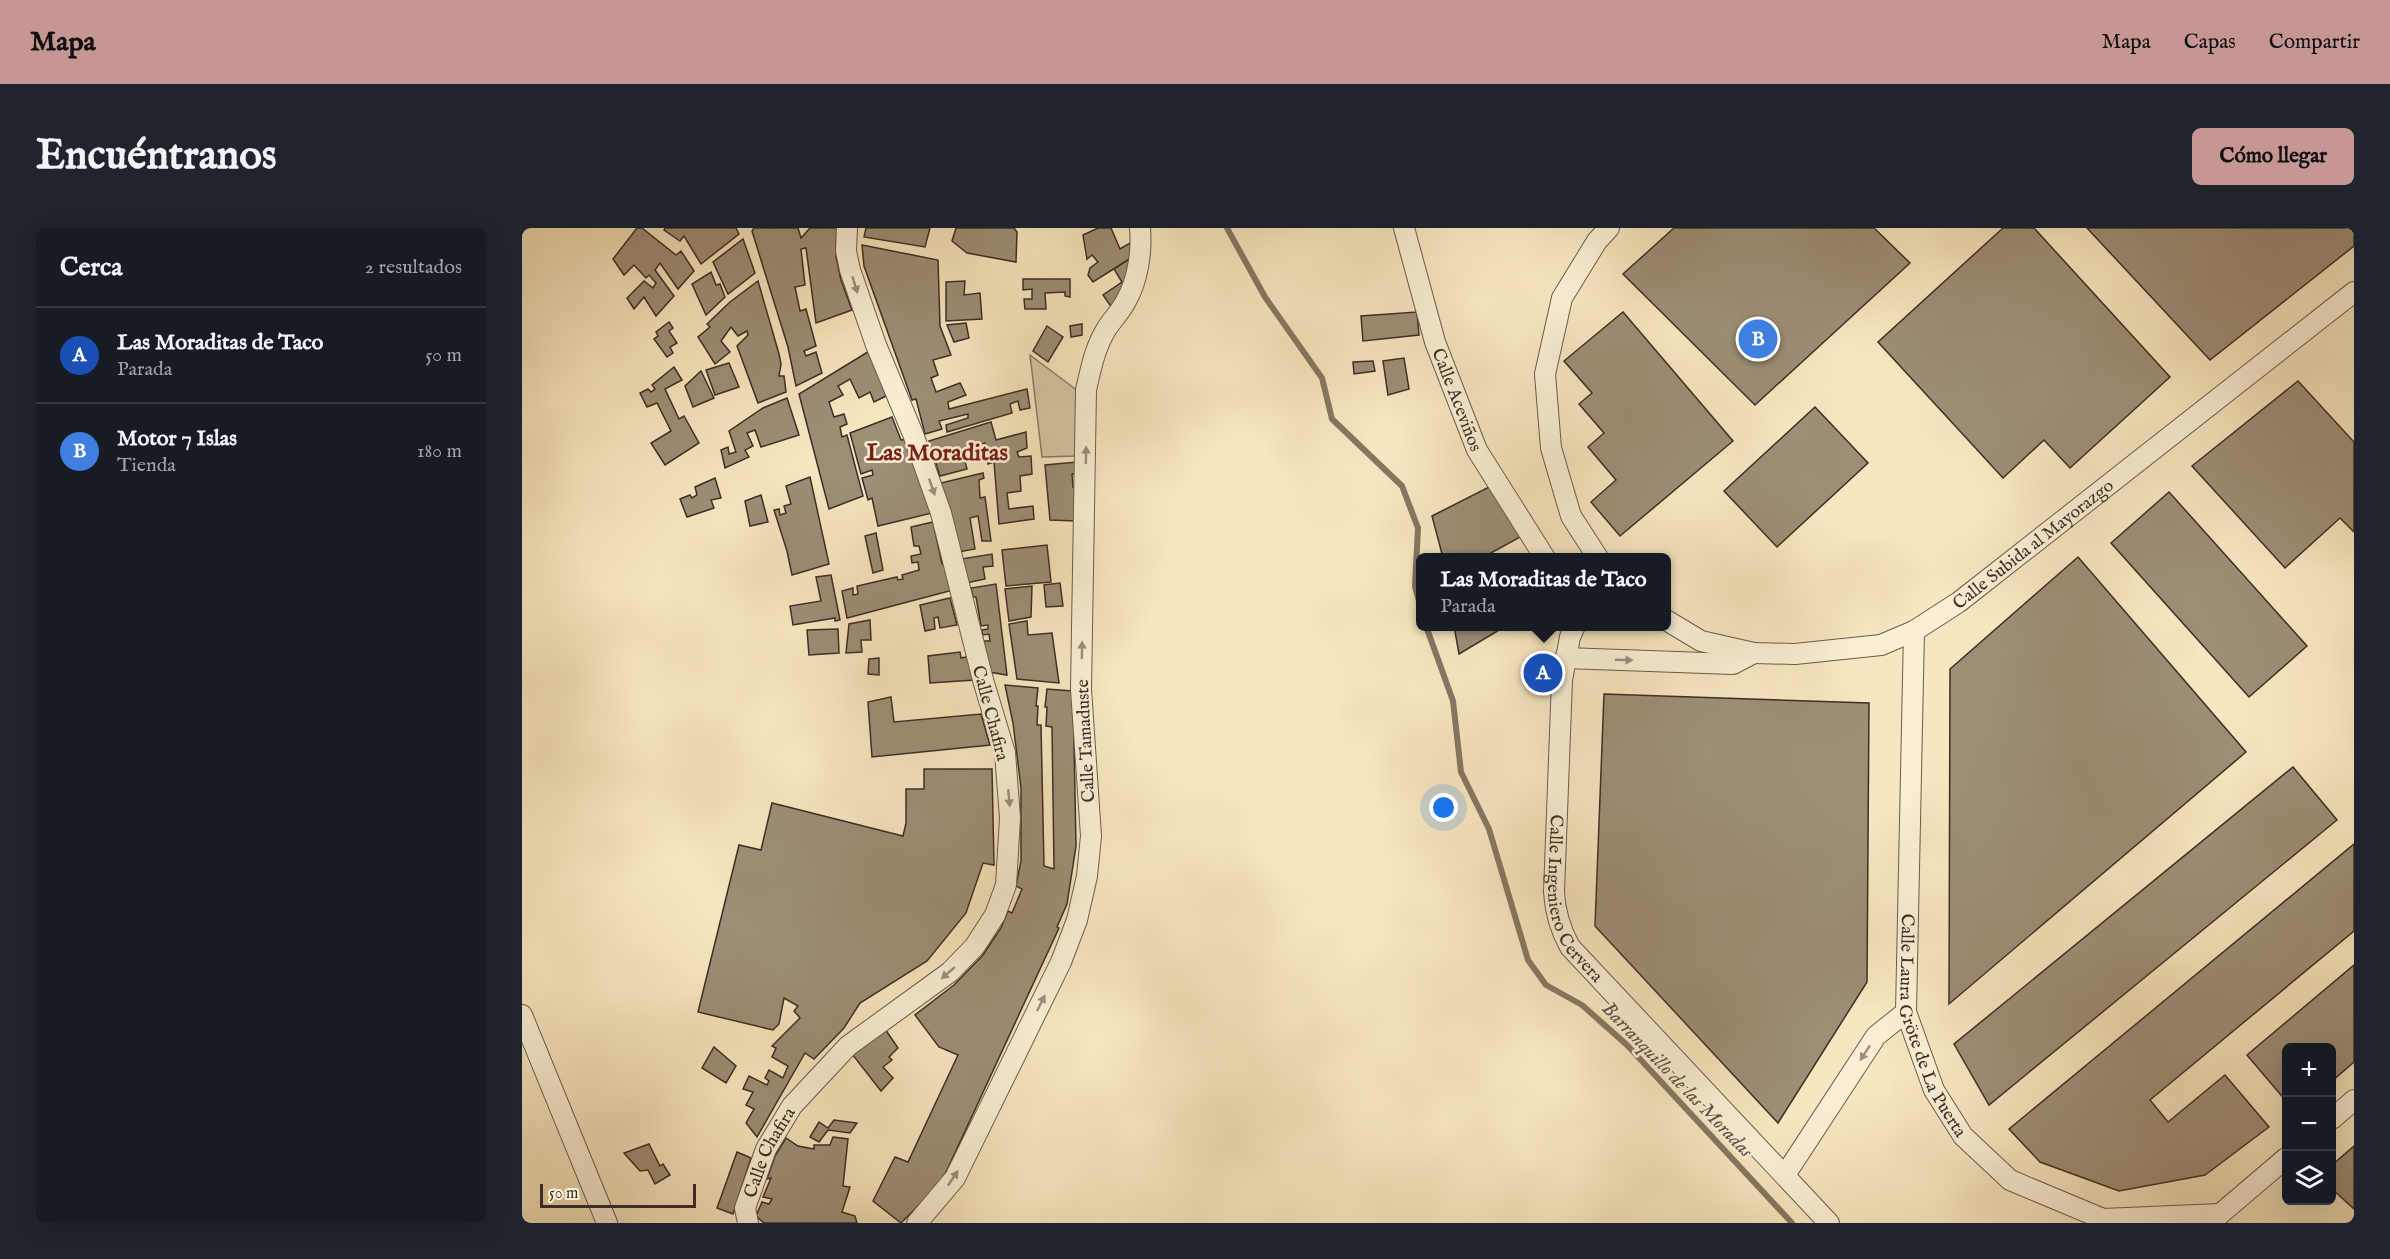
<!DOCTYPE html>
<html lang="es">
<head>
<meta charset="utf-8">
<style>
	:root { --surface:#171b24; --page:#20242c; --text:#f1f3f6; --muted:#9ea1a6; --line:#363941; --accent:#c59692 }
	body { margin:0; font-family:"IM FELL English",serif; background:var(--page); color:var(--text) }
	.controls { position:absolute; right:18px; bottom:18px; display:grid; overflow:hidden; border-radius:9px; box-shadow:0 6px 24px #0002 }
	.controls button { width:54px; height:54px; display:grid; place-items:center; padding:0; border:0; border-bottom:2px solid var(--line); background:var(--surface); color:var(--text); font:30px sans-serif }
	.scale { position:absolute; left:18px; bottom:15px; width:156px; box-sizing:border-box; padding-left:6px; border:3px solid #3c2e27; border-top:0; font-size:16px; line-height:21px; white-space:nowrap; color:#3c2e27; -webkit-text-stroke:4px #faefd5; paint-order:stroke }
	.you { position:absolute; left:922px; top:580px; width:21px; height:21px; margin:-15px; border:4px solid #fff; border-radius:50%; background:#1a73e8; box-shadow:0 0 0 9px #1a73e833 }
	.badge { display:grid; place-items:center; width:39px; height:39px; border-radius:50%; background:var(--accent); color:#fff; font-size:20px; font-weight:700 }
	.pin { position:absolute; translate:-50% -50%; border:3px solid #fff; box-shadow:0 2px 6px #0006 }
	.popup { position:absolute; left:894px; top:325px; width:255px; height:78px; box-sizing:border-box; display:grid; place-content:center; border-radius:9px; background:var(--surface); filter:drop-shadow(0 2px 4px #0005); font-size:20px; white-space:nowrap; color:var(--muted) }
	.popup b { font-size:22px; color:var(--text) }
	.popup::after { content:''; position:absolute; left:50%; top:100%; margin-left:-12px; border:12px solid transparent; border-top-color:var(--surface) }
	.list { margin:0; padding:0; list-style:none }
	h2 { display:flex; justify-content:space-between; align-items:center; height:78px; margin:0; padding:0 24px; font-size:26px }
	h2 small { font-size:20px; font-weight:400; color:var(--muted) }
	.list li { display:grid; grid-template-columns:39px 1fr auto; gap:18px; align-items:center; box-sizing:border-box; height:96px; padding:0 24px; border-top:2px solid var(--line) }
	.list b { display:block; font-size:22px; white-space:nowrap }
	.list p { margin:0; font-size:20px; white-space:nowrap; color:var(--muted) }
	.list em { font-size:20px; font-style:normal; color:var(--muted) }
	.icon { flex:none; width:33px; height:33px; fill:none; stroke:currentColor; stroke-width:2; stroke-linecap:round; stroke-linejoin:round }
	.map { position:relative; flex:none; width:1832px; height:995px; overflow:hidden; border-radius:9px }
	header { display:flex; align-items:center; gap:36px; box-sizing:border-box; height:84px; padding:0 30px; background:var(--accent); color:#111 }
	header strong { font-size:28px }
	nav { display:flex; gap:33px; margin-inline-start:auto; font-size:21px }
	.intro { display:flex; align-items:center; justify-content:space-between; box-sizing:border-box; height:144px; padding:0 36px }
	h1 { margin:0; font-size:42px }
	.button { padding:15px 27px; border-radius:9px; background:var(--accent); color:#111; font-size:21px; font-weight:700 }
	main { display:flex; gap:36px; padding:0 36px }
	aside { flex:1; background:var(--surface); border-radius:9px; box-shadow:0 6px 24px #0002 }
	.map>svg:first-child { display:block }
</style>
</head>
<body>
<header>
<strong>Mapa</strong>
<nav><a>Mapa</a><a>Capas</a><a>Compartir</a></nav>
</header>
<div class="intro"><h1>Encuéntranos</h1><a class="button">Cómo llegar</a></div>
<main>
<aside>
<h2>Cerca<small>2 resultados</small></h2>
<ul class="list">
<li><span class="badge" style="background:#1a4fb4">A</span><div><b>Las Moraditas de Taco</b><p>Parada</p></div><em>50 m</em></li>
<li><span class="badge" style="background:#3f7fe0">B</span><div><b>Motor 7 Islas</b><p>Tienda</p></div><em>180 m</em></li>
</ul>
</aside>
<div class="map">
<svg width="1832" height="995" viewBox="0 0 1832 995">
	<rect width="100%" height="100%" fill="#f7e6bf"/>
	<filter id="stains"><feTurbulence type="fractalNoise" baseFrequency=".00333" numOctaves="4"/><feColorMatrix values="0 0 0 0 .2 0 0 0 0 .09 0 0 0 0 .02 0 0 0 .5 -.17"/></filter>
	<radialGradient id="worn" r=".72"><stop offset=".6" stop-color="#630" stop-opacity="0"/><stop offset="1" stop-color="#630" stop-opacity=".3"/></radialGradient>
	<path fill="#d7c7a5" stroke="#8a7a66" stroke-width="1.5" d="M508 127 556 163 554 228 520 229Z"/>
	<g fill="none" stroke-linecap="round" stroke-linejoin="round">
		<g stroke="#867763" stroke-width="6">
			<path d="M705 0 743 69 800 150 810 191 880 258 896 300 893 358 898 377"/>
			<path d="M904 398 931 473 939 544 967 601 1006 732 1024 757 1060 777 1105 817 1270 995"/>
		</g>
	</g>
	<g fill="#9d8e76" stroke="#3c2e27" stroke-width="1.5">
		<path d="M115 0H120L154 27 159 23 172 43 156 61 138 35 133 42 152 68 134 88 122 69 112 81 105 70 122 53 131 60 134 55 127 47 124 50 112 37 102 47 91 31Z"/>
		<path d="M143 0H214L217 6 179 36 162 8 158 13 142 2Z"/>
		<path d="M232 0H276L279 10 288 0H315L314 29 319 52 330 82 294 95 284 20 279 21 283 57 273 59 278 83 284 81 294 118 282 123 284 128 294 124 300 145 274 158 266 119 230 3Z"/>
		<path d="M344 0H408L403 19 342 9Z"/>
		<path d="M434 0H492L495 4 494 34 445 25 430 13Z"/>
		<path d="M576 0H589L598 21 608 15 609 30 571 54 566 47 568 40 576 34 570 27 565 31 561 7Z"/>
		<path d="M1152 0H1352L1388 35 1233 177 1101 46Z"/>
		<path d="M1481 0H1512L1648 149 1548 240 1522 212 1481 250 1356 114Z"/>
		<path d="M1565 0H1832V18L1688 132Z"/>
		<path d="M221 11 233 45 206 66 191 34Z"/>
		<path d="M340 17 416 32 418 98 429 127 411 132 416 147 409 150 414 164 438 155 444 167 426 174 427 181 505 161 508 180 498 182 496 173 488 176 490 185 425 204 424 197 446 190V186L417 193 420 201 403 206 394 171 390 172 342 38Z"/>
		<path d="M609 30 602 63 590 80 581 67 600 54 592 41Z"/>
		<path d="M189 44 194 57 198 56 203 69 184 87 170 56Z"/>
		<path d="M501 51H548V69L543 68V64L523 65 524 81H503L502 71H510V61L501 62Z"/>
		<path d="M236 53 257 126 259 136 257 148H262L264 164 236 175 215 118 226 107 225 103 216 108 209 99 199 113 208 124 193 136 176 109 188 99 185 96 208 74Z"/>
		<path d="M443 53 442 67 458 65 460 91 424 93V54Z"/>
		<path d="M895 84 897 107 841 113 839 88Z"/>
		<path d="M1101 84 1211 213 1098 308 1069 274 1094 252 1066 219 1082 205 1057 176 1070 165 1042 133Z"/>
		<path d="M147 94 151 100 147 103 155 115 148 119 151 125 145 129 132 111 136 108 134 104Z"/>
		<path d="M444 95 447 110 432 114 425 97Z"/>
		<path d="M560 96V107L549 109 548 98Z"/>
		<path d="M525 98 541 109 526 134 511 123Z"/>
		<path d="M349 122 364 168 352 174 348 164 337 170 328 151 316 158 321 167 307 174 312 189 322 186 325 196 318 199 320 209 325 207 341 268 307 281 277 166Z"/>
		<path d="M882 130 887 161 866 167 861 133Z"/>
		<path d="M851 133 853 143 832 146 831 134Z"/>
		<path d="M207 135 217 159 193 167 184 142Z"/>
		<path d="M152 139 160 152 143 161 157 191 162 188 177 215 143 237 129 215 149 203 135 175 125 179 118 165 126 161 129 164 133 161 130 157Z"/>
		<path d="M179 143 192 170 171 179 163 158Z"/>
		<path d="M1776 153 1832 214V304L1818 290 1763 340 1670 238Z"/>
		<path d="M265 170 277 207 239 219 233 202 225 205 231 218 223 222 227 229 203 240 199 222 206 219 207 226 214 224 207 203 241 180Z"/>
		<path d="M1293 179 1346 235 1255 319 1202 263Z"/>
		<path d="M370 189 379 212 389 211 410 285 356 298 350 270 346 272 340 250 351 247 350 242 339 246 328 205Z"/>
		<path d="M469 194 474 212 504 204 505 220 495 224 497 229 509 228 510 246 498 248 499 263 485 265 487 281 511 278 512 291 477 296 472 234 466 236 463 215 440 223 445 241 418 248 407 213Z"/>
		<path d="M555 234 556 245 550 246 551 259 554 258V293L528 292 523 237Z"/>
		<path d="M461 245 462 250 457 252 458 270 463 269 469 313H460L456 288 448 290 453 321 437 324 419 255Z"/>
		<path d="M288 249 307 336 270 347 265 323 252 282 257 281 258 287 264 285 262 278 269 276 264 258Z"/>
		<path d="M193 250 199 270 189 272 192 280 165 289 158 271 168 267 170 270 175 267 173 259Z"/>
		<path d="M971 257 1000 308 960 330H926L925 328 921 330 910 288Z"/>
		<path d="M1647 264 1785 418 1727 469 1589 315Z"/>
		<path d="M239 267 246 294 228 298 223 273Z"/>
		<path d="M411 294 420 336H423L431 362 325 390 320 363 331 360V367L336 366 335 358 375 349 376 352 381 351 380 347 397 342 396 334 390 335 389 328 399 326 397 318H392L389 299Z"/>
		<path d="M354 305 361 342 351 345 343 308Z"/>
		<path d="M525 317 529 354 484 358 480 322Z"/>
		<path d="M470 326 471 338 461 339 463 351 444 355 439 331Z"/>
		<path d="M1556 329 1724 524 1427 776 1428 441Z"/>
		<path d="M309 347 318 392 313 393V390L271 397 268 378 299 373 294 349Z"/>
		<path d="M538 355 541 378 524 379 522 357Z"/>
		<path d="M474 356 485 447 467 444 461 413H468L467 406 461 407 459 402 466 401V397L459 398 454 369H451L449 360Z"/>
		<path d="M510 358 509 389 487 393 483 361Z"/>
		<path d="M428 370 435 397 418 400 416 389 412 390 413 401 403 403 398 377Z"/>
		<path d="M348 392 349 412H339L340 424 324 425 327 396Z"/>
		<path d="M505 393 506 407 530 405 537 455 495 451 487 396Z"/>
		<path d="M932 398H978L979 401 937 426Z"/>
		<path d="M316 401 317 425 287 427 285 402Z"/>
		<path d="M438 424 439 430 449 428 453 452 408 455 406 428Z"/>
		<path d="M357 430V447L346 446 347 431Z"/>
		<path d="M483 457 516 460 514 478H516L515 497H519L522 638 532 641 530 499 524 498 525 479H523L525 461 551 463 554 618 545 676 535 699 537 700 419 955 379 995 351 973 373 929 386 934 436 827 417 819 393 787 432 757 461 727 479 700 486 683 490 685 500 661 494 658 499 633V560L491 495Z"/>
		<path d="M1082 466 1347 475 1345 754 1256 895 1073 698Z"/>
		<path d="M369 469 372 494 459 486 468 517 350 529 346 474Z"/>
		<path d="M1771 539 1815 592 1467 877 1432 816Z"/>
		<path d="M402 541H470L472 637 461 635 444 685 405 733 338 775 322 800 292 831 283 825 235 909 224 895 232 881 224 877 231 864 221 861 227 848 245 857 247 853 243 850 247 842 261 850 266 838 250 829 254 820 250 818 278 790 272 783 276 778 262 770 257 796 251 802 176 784 217 617 239 622 250 575 381 608 384 595V561H402Z"/>
		<path d="M1832 616V703L1628 872 1646 894 1703 847 1747 899 1683 947 1597 963 1518 934 1487 901Z"/>
		<path d="M1832 737V834L1810 853V820H1764V873L1725 827Z"/>
		<path d="M363 801 376 820 367 829 370 832 361 839 371 850 359 863 330 826Z"/>
		<path d="M192 819 214 838 204 855 180 840Z"/>
		<path d="M312 892 335 895 328 905 306 902 297 914 288 909 297 894 306 900Z"/>
		<path d="M311 909 326 911 321 958 328 959 320 984 333 988 335 995H242L234 988 240 974 247 976 250 971 241 969 249 950 245 951 253 928 264 910 276 918 292 921V917H308Z"/>
		<path d="M127 916 138 938 141 936 148 947 133 956 126 942 118 943 102 925Z"/>
		<path d="M1832 918V981L1810 961V937Z"/>
		<path d="M215 924 229 930 211 986 195 980Z"/>
	</g>
	<g fill="none" stroke-linecap="round" stroke-linejoin="round">
		<g stroke="#6b5c4d" stroke-width="22">
			<g id="street">
				<path id="s1" d="M882 0 913 114 955 222 1023 330"/>
				<path d="M1076 330 1049 288 1029 220 1023 146 1040 70 1075 13 1087 0"/>
				<path id="s2" d="M1144 392 1179 413 1232 425 1273 426 1359 417 1392 403 1437 374 1832 64"/>
				<path id="s3" d="M1053 398 1048 409 1040 452 1032 664C1033 684 1038 701 1048 719L1307 995"/>
				<path id="s4" d="M1392 403 1384 784 1412 862 1441 908 1488 952 1581 991 1698 986"/>
				<path d="M1043 430 1211 436 1232 425"/>
				<path d="M0 787 85 995"/>
				<path d="M1810 891 1832 872"/>
				<path d="M1263 947 1354 808 1384 784"/>
				<path d="M1690 993 1764 930"/>
				<path id="s5" d="M226 995 223 980 244 921 270 878 326 818 428 744 453 718 473 687 484 657 488 590 483 525 461 452 419 285 391 206 354 117 328 42 324 23 325 0"/>
				<path d="M395 995 433 950 539 734 555 692 565 648 569 608 559 461 564 162C569 140 573 119 585 100 591 91 599 83 604 73 616 52 620 24 618 0"/>
			</g>
		</g>
		<use href="#street" stroke="#faefd5" stroke-width="20"/>
	</g>
	<defs><path id="oneway-solid" d="M-6-.8H1V-3.2L6.5 0L1 3.2V.8H-6Z" transform="scale(1.5)"/></defs>
	<g fill="#9b8e7e">
		<use href="#oneway-solid" transform="translate(333 57) rotate(73)"/>
		<use href="#oneway-solid" transform="translate(564 227) rotate(-89)"/>
		<use href="#oneway-solid" transform="translate(410 259) rotate(71)"/>
		<use href="#oneway-solid" transform="translate(560 422) rotate(-89)"/>
		<use href="#oneway-solid" transform="translate(1102 432) rotate(2)"/>
		<use href="#oneway-solid" transform="translate(487 570) rotate(85)"/>
		<use href="#oneway-solid" transform="translate(426 745) rotate(139)"/>
		<use href="#oneway-solid" transform="translate(519 775) rotate(-64)"/>
		<use href="#oneway-solid" transform="translate(1343 825) rotate(123)"/>
		<use href="#oneway-solid" transform="translate(431 950) rotate(-56)"/>
	</g>
	<g text-anchor="middle" stroke-width="5" stroke-linejoin="round" paint-order="stroke">
		<g font-size="18" fill="#3c2e27" stroke="#faefd5">
			<text dy="6" stroke="none"><textPath href="#s1" startOffset="180">Calle Aceviños</textPath></text>
			<text dy="6" stroke="none"><textPath href="#s2" startOffset="406">Calle Subida al Mayorazgo</textPath></text>
			<text transform="translate(469 485) rotate(75)" y="6">Calle Chafira</text>
			<text transform="translate(563 513) rotate(-93)" y="6">Calle Tamaduste</text>
			<text dy="6" stroke="none"><textPath href="#s3" startOffset="280">Calle Ingeniero Cervera</textPath></text>
			<text dy="6" stroke="none"><textPath href="#s4" startOffset="400">Calle Laura Gröte de La Puerta</textPath></text>
			<text dy="6" stroke="none"><textPath href="#s5" startOffset="76">Calle Chafira</textPath></text>
		</g>
		<g font-size="20" font-style="italic" fill="#615245" stroke="#faefd5">
			<text transform="translate(1156 851) rotate(46)" y="7">Barranquillo de las Moradas</text>
		</g>
		<g font-size="24" font-weight="bold" fill="#7a1f14" stroke="#faefd5">
			<text x="415" y="232">Las Moraditas</text>
		</g>
	</g>
	<rect width="100%" height="100%" filter="url(#stains)"/>
	<rect width="100%" height="100%" fill="url(#worn)"/>
</svg>
<div class="controls">
<button>+</button>
<button>−</button>
<button><svg class="icon" aria-label="layers" viewBox="0 0 24 24"><path d="M12 4l9 5-9 5-9-5zM3 14l9 5 9-5"/></svg></button>
</div>
<div class="scale">50 m</div>
<div class="you"></div>
<div class="pin badge" style="left:1021px;top:445px;background:#1a4fb4">A</div>
<div class="popup"><b>Las Moraditas de Taco</b>Parada</div>
<div class="pin badge" style="left:1236px;top:111px;background:#3f7fe0">B</div>
</div>
</main>
</body>
</html>
